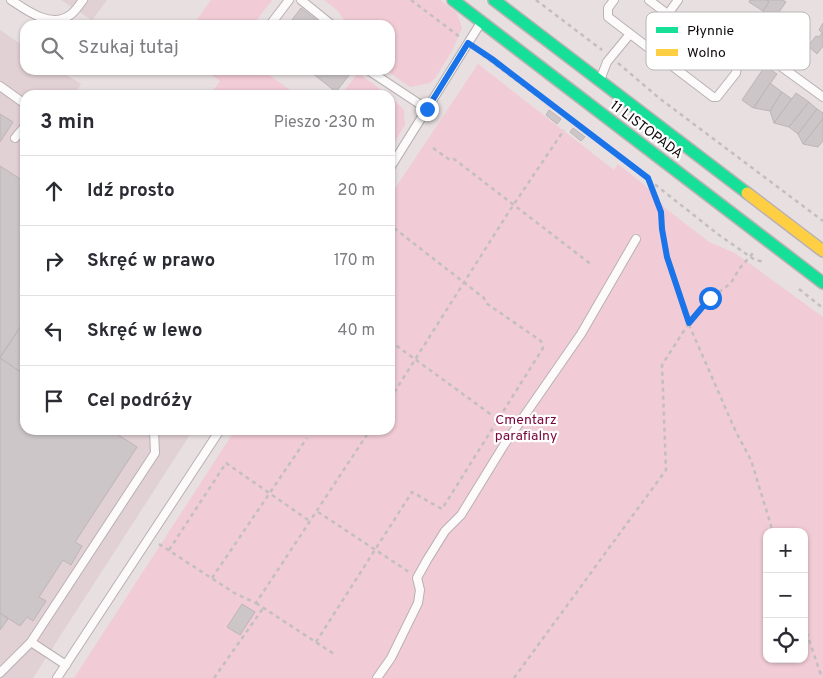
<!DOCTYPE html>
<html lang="pl">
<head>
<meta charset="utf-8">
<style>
	:root { --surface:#fff; --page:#f2f2f3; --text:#2b2b33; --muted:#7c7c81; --line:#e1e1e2 }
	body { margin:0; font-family:Overpass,sans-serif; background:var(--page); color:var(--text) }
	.controls { position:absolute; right:15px; bottom:15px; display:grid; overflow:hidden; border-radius:10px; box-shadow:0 1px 4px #0004 }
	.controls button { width:45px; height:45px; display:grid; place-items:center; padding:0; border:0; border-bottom:1px solid var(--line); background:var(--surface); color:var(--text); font:25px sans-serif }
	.stop { position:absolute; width:15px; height:15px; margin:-11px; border:4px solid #1a73e8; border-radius:50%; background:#fff }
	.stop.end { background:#1a73e8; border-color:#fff; box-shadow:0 1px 5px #0008 }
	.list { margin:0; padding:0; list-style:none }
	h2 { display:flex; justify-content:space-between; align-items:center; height:65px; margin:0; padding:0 20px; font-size:21px }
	h2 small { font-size:16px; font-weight:400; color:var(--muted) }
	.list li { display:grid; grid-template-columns:32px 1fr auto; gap:15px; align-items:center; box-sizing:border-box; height:70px; padding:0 20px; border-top:1px solid var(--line) }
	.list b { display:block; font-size:19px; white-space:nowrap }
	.list em { font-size:16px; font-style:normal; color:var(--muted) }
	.icon { flex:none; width:28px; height:28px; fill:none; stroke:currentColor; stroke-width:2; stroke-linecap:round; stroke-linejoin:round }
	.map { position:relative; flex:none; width:823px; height:678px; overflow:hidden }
	.search { position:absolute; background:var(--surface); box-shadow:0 1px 4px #0004; left:20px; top:20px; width:375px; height:55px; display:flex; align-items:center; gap:12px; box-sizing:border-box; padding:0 18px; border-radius:15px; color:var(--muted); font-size:19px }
	.panel { position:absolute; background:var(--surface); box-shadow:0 1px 4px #0004; left:20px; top:90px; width:375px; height:345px; border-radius:15px }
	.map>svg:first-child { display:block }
</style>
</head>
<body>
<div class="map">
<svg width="823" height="678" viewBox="0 0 823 678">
	<rect width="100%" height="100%" fill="#e8dfe1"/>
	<g fill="#e1d0d4">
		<path d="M61 0H107L92 20Z"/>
		<path d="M0 30 25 47V70H59L81 84 74 95H25V430H193L33 678H0Z"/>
	</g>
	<g fill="#f1cbd5" fill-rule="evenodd">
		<path d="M211 0H272L253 25H193Z"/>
		<path d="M324 0H440L457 13 462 28 453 49 436 77 430 83 410 87 386 70H390V25H348L337 10Z"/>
		<path d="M478 64 614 170 618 164 653 192 665 208 709 242 735 253 823 317V678H74L235 430H390V196ZM767 532H804V659H767Z"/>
		<path d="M204 70H262L297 95H210L220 81Z"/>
		<path d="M358 73 388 95H341Z"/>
		<path d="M390 96 404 110 405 125 390 149Z"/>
	</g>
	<g fill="#cdc6c8" stroke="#bdb5b7">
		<path d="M750 0H766L769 2 763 11 749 2Z"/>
		<path d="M766 0H783L786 2 774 19 763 11 769 2Z"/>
		<path d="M301 8 319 22 317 25H288Z"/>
		<path d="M823 23V46L817 54 808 46 816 36 819 37 822 33 819 30Z"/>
		<path d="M766 67 777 74 753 108 742 100 763 69Z"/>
		<path d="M314 70H353L336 92 312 73Z"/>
		<path d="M770 83 782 92 770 111 754 108Z"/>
		<path d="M782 92 792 99 774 123 770 111Z"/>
		<path d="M796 93 809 102 789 127 774 123Z"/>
		<path d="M809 102 817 109 798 134 789 127Z"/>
		<path d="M817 109 823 113V119L803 144 798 134Z"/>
		<path d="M549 110 561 119 557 124 546 115Z"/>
		<path d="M0 114 13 122 0 142Z"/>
		<path d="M823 119V141L818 147 803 144Z"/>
		<path d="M573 128 585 137 581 141 570 132Z"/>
		<path d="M0 166 25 182V320L0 357Z"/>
		<path d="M25 320V375L0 358Z"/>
		<path d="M0 358 25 375V430H111L137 447 75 542 82 546 71 565 63 560 39 597 46 601 33 621 27 617 20 626 0 613Z"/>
		<path d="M242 604 255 612 240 635 227 627Z"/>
		<path d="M0 613 8 619 0 630Z"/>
	</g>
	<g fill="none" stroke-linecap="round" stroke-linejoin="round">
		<g stroke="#b9b1b3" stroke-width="10">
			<g id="lane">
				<path d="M11 0C26 10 51 29 70 15 75 12 79 5 83 0"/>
				<path d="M301 0 332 25"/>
				<path d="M614 0 608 8V17L713 97H717L736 73 737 67 649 0"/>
				<path d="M668 14 678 0"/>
				<path d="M270 25 289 0"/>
				<path d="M737 67 761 57H768L823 97"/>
				<path d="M368 70 427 109"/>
				<path d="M600 80 607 62 630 34"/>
				<path d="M0 86 25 104"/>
				<path d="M15 138 25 126"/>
				<path d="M390 168 480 24"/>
				<path d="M31 642 66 665"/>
				<path d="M0 673 31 642 155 453 154 430"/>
				<path d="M57 678 220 430"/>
				<path d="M377 678 391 658 418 603 420 590 417 578 427 560 445 531 461 515 504 445 581 334 636 239"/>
			</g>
		</g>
		<g stroke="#b9b1b3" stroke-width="14">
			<g id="fast">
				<path d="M453 0 823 283"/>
				<path d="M494 0 747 193"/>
			</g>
		</g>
		<g stroke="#b9b1b3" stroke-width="14">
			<path id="slow" d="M747 193 823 251"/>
		</g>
		<g stroke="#c3bfc0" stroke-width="2.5" stroke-dasharray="4 4" stroke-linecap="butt">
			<path d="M411 0 460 37"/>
			<path d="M536 0 602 50"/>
			<path d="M476 50 648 179 719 235 755 260 765 262"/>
			<path d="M618 63 659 98 823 221"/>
			<path d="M433 148 450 160 454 159 592 265"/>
			<path d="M649 179 661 212V229L667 257 680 293 683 311 736 432 751 460 773 532"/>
			<path d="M799 289 823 308"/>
			<path d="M390 341 493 416"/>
			<path d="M390 399 510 210 564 130"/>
			<path d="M318 512 409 572"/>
			<path d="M159 544 236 594 256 603 370 430"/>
			<path d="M169 550 226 463 311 522"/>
			<path d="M212 578 307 438"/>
			<path d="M256 603 334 654"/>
			<path d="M804 625 822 678"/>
			<path d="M316 642 412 492 442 509 543 348 541 341 486 303 484 298 390 225"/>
			<path d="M214 678 264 607"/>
			<path d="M514 678 666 470 662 365 694 315 710 299 731 283 739 269 754 252"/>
		</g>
		<use href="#lane" stroke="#fcfafa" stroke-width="8"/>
		<use href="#fast" stroke="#16e098" stroke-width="11"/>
		<use href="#slow" stroke="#ffcf43" stroke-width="11"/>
	</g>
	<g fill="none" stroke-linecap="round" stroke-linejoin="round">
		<path stroke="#1a73e8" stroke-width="6" d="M427 109 468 43 492 59 648 178 661 212 662 229 667 257 689 323 710 298"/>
	</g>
	<g text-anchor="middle" stroke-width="4.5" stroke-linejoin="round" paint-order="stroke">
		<g font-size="14" fill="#0f0a0b" stroke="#fff">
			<text transform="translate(647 129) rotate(37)" y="5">11 LISTOPADA</text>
		</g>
		<g font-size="14" fill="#77063c" stroke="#fff">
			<text x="526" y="424">Cmentarz<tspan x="526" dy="16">parafialny</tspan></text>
		</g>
	</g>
	<rect x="646" y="12" width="164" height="58" rx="8" fill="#fff" stroke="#b7b6b6" stroke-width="1"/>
	<rect x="656" y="27" width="22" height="6" fill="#16e098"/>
	<rect x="656" y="49" width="22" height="7" fill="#ffcf43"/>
	<g font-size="14" fill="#0f0a0b">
		<text x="687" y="35">Płynnie</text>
		<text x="687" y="57">Wolno</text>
	</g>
</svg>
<div class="controls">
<button>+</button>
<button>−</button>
<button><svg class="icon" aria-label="locate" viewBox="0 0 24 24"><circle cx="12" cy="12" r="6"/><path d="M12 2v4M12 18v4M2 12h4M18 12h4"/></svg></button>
</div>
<div class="stop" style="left:710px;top:298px"></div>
<div class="stop end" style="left:427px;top:109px"></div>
<div class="search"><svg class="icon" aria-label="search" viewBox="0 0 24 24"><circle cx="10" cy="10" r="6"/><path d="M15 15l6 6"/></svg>Szukaj tutaj</div>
<section class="panel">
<h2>3 min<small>Pieszo · 230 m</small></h2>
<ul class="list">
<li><svg class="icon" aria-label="ahead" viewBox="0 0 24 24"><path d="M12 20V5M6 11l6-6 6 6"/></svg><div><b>Idź prosto</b></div><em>20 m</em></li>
<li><svg class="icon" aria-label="right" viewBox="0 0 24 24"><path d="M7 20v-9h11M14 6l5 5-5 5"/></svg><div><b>Skręć w prawo</b></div><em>170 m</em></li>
<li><svg class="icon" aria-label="left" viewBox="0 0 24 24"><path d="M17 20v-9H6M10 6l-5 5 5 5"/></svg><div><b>Skręć w lewo</b></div><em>40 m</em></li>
<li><svg class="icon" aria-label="arrive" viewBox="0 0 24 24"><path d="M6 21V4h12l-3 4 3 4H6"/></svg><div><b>Cel podróży</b></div></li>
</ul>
</section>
</div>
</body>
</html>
